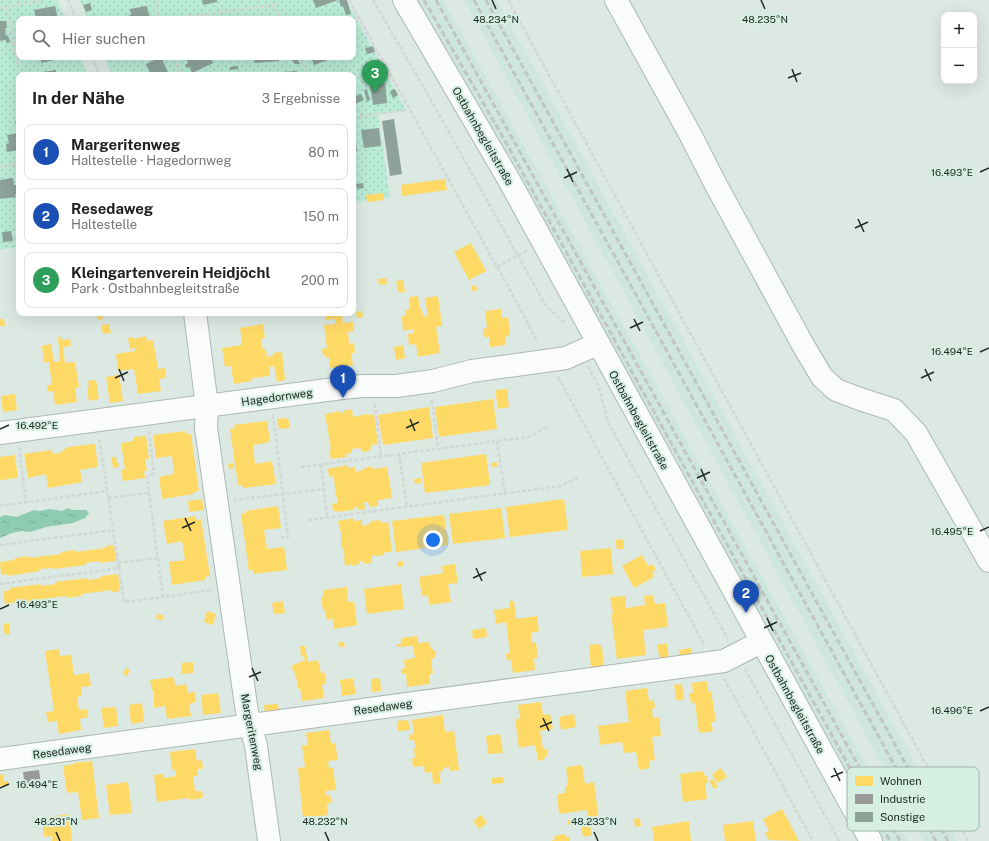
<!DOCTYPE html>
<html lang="de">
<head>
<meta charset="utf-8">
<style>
	:root { --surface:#fff; --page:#f6f6f6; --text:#202124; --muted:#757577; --line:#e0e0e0; --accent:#626c68 }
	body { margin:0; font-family:"Public Sans",sans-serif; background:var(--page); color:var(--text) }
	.controls { position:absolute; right:12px; top:12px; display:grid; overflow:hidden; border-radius:8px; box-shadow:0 4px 16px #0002 }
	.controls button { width:36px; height:36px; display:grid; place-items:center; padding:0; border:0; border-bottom:1px solid var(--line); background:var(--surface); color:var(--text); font:20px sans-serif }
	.you { position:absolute; left:433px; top:540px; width:14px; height:14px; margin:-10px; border:3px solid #fff; border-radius:50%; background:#1a73e8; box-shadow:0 0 0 6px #1a73e833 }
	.badge { display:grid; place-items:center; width:26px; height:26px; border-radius:50%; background:var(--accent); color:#fff; font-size:13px; font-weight:700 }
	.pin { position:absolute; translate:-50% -33px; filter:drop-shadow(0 1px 2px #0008) }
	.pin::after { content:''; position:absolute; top:21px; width:14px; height:12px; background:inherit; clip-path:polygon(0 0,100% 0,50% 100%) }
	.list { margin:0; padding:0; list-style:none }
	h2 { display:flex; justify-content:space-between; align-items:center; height:52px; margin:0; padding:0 16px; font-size:17px }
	h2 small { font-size:13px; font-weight:400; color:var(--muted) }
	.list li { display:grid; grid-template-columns:26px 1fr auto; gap:12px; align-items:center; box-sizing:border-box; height:56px; margin:0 8px 8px; padding:0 8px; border:1px solid var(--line); border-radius:8px }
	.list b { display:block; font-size:15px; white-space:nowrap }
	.list p { margin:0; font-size:13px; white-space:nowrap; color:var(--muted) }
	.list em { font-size:13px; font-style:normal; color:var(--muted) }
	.icon { flex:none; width:22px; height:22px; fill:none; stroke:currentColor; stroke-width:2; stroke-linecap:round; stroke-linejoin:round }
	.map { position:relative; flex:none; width:989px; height:841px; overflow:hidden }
	.search { position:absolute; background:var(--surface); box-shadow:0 4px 16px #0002; left:16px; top:16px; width:340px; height:44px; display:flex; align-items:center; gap:10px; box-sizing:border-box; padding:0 14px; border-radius:8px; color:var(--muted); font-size:15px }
	.panel { position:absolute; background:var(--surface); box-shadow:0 4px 16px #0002; left:16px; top:72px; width:340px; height:244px; border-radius:8px }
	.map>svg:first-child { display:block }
</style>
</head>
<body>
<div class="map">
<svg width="989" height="841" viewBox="0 0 989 841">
	<defs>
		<pattern id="grass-dots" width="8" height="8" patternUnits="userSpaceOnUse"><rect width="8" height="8" fill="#b9ebd6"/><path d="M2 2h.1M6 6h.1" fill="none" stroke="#9fcab8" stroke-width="1.8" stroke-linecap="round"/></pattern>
		<pattern id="water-ripples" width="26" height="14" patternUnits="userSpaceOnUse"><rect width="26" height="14" fill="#8ecbb2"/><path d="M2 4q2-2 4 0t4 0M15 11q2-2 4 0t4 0" fill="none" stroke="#7aae99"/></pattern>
	</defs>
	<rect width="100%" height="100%" fill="#dce9e3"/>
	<g fill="#cee6db">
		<path d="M417 0H443L456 23 908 841H882L481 109Z"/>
		<path d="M464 0H497L957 841H924Z"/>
	</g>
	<g fill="url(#grass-dots)">
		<path d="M0 0H57L65 19H19V57H80L88 75H19V247L0 250Z"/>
		<path d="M80 0H346L406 110 378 114 390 197 353 202V75H112L104 57H353V19H88Z"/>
	</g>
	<path fill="url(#water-ripples)" d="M68 508 72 510H86L89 513 85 518 73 523 46 527 30 532 21 531 12 533 0 538V517L4 515 17 517 34 510 39 511 50 509 62 511Z"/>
	<g fill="#ffd966">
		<path d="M445 179 447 190 402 196 401 185Z"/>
		<path d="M383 193 384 200 367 202 366 195Z"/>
		<path d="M471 243 486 271 469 280 454 252Z"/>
		<path d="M386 278 387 284 379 285 378 279Z"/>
		<path d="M403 280 405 292 399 293 396 281Z"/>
		<path d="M476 285 477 291H472L471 286Z"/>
		<path d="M418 296 420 309 422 308 423 317 428 316 425 298 438 296 442 326 436 327 440 353 418 357 416 344 409 345 408 334 414 333V329L403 331 402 316H406L405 310 410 309 409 297Z"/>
		<path d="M501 309 502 318 508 317 510 334H508L509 336 505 337 506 345 490 347 489 337H484L483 329 487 328 485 311Z"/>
		<path d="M362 311 363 317 357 318 356 312Z"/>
		<path d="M101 313 103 319 97 320V314Z"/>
		<path d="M325 313H334V316L342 315 343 323 353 322 354 331 348 332 349 344 354 343 355 353H351L353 365 330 368 329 357 326 358V355H323L322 349 327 348 324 325 335 324V319L326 320Z"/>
		<path d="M0 319H4L5 326H0Z"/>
		<path d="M109 324 111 333 103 334 101 325Z"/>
		<path d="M263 324 265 338 261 339 263 350 266 349 267 357 273 356V353L282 352 285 380 277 382 274 366 269 367 270 376 252 378V381L234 384 231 366 225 367 222 348 241 345V341H242L240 328Z"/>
		<path d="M146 336 147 341 153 340 158 369 165 368 166 378 159 379 161 391 138 394 134 369 118 371 116 354 135 351V348L130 349 128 338 134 337V339Z"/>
		<path d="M58 337H61L62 340 70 339 71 346 63 347 65 363 75 362 79 387 75 388 77 402 55 405 53 391 48 392 47 385H52L49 362 44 363 42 346 51 344 54 362 60 361Z"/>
		<path d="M403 345 405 358 396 360 394 347Z"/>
		<path d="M119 375 123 401 110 403 106 377Z"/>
		<path d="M96 380 99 399 89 401 87 388 89 387 88 381Z"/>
		<path d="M507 389 509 407 498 409 495 390Z"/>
		<path d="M15 394 17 410 3 412 1 396Z"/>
		<path d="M493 399 497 429 439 437 435 407Z"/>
		<path d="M429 407 433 438 383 445 378 415Z"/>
		<path d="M352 409 353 417 367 414V415L374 414 378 444 371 445 370 451 363 452 360 448 352 449V453L346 454 347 457 331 459 329 450 331 449 325 414 340 411 341 414 343 413V411Z"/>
		<path d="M288 418 290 428 279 429 277 419Z"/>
		<path d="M267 421 270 442 253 445 255 464 272 461 276 484 243 488 242 485H238L230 429 235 428 234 425Z"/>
		<path d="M185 431 186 434H191L199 491 194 492V494L162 499 159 477 174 474 172 456 156 458 153 435Z"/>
		<path d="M146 436 149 459H145L147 471H144L145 478 123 481 121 470 125 469 121 443 134 441V437Z"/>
		<path d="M95 444 98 467 80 470 82 482 48 488 46 474 28 478 24 454 52 450 53 454 60 453 65 449 68 447Z"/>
		<path d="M486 454 490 485 425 493 421 463Z"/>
		<path d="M15 455 18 478 0 480V457Z"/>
		<path d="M111 457H116L117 463H118L119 467 113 468Z"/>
		<path d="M497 462V467H491V463Z"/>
		<path d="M233 463 234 468 229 469 228 464Z"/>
		<path d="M348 465V468L355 467V472L363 470V469L368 467H373L374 469 387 467 392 498 378 500V506L370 507 368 502H364L365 509 358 510 357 507 353 508V510L338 512V511H333L332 504 338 503 335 491 334 476 329 477 328 469Z"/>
		<path d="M421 478V483L415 484 414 479Z"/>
		<path d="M202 499 204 510 189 512 188 501Z"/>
		<path d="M564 499 568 530 510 537 506 507Z"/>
		<path d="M278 506 281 528 264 530 267 549 284 547 287 570 254 574 253 570 249 571 241 514 246 513V511Z"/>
		<path d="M501 508 505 538 453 544 449 514Z"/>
		<path d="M444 515 448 545 396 552 392 521Z"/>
		<path d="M196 516V520L201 519 210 576 205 577V580L172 585 169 562 185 560 182 541 167 544 163 521Z"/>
		<path d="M354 518V521L362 520V526L370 524V522L378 520 381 521V523L388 522 392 552H385L384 554 380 556H376L375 555 371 556 372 563 364 564V561H359L360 564 352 566V564L345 566 344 557 345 556 341 543V530L340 531 338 521Z"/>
		<path d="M623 539 624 549H617L615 540Z"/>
		<path d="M114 545 116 561 99 563V561L86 563V565L54 569 53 568 40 569V571L8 576 7 574 1 575 0 562 15 560 14 558 29 556V558L61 554V552L75 550V552L106 548V546Z"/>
		<path d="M611 548 613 574 582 577 580 551Z"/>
		<path d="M642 555 648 566 653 564 656 570 652 572 654 577 634 588 622 566Z"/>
		<path d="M403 561V566L398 567 397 562Z"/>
		<path d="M455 564 458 583 448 584 451 602 429 605 428 595 422 596 419 577 443 573 442 566Z"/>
		<path d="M118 574 120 591 112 592V590L81 594V596L67 598 66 596 35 600V602L20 604V602L5 604 3 591H10L9 588 42 584V586L56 584 55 582 88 578V580L101 578V576Z"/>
		<path d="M401 584 404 609 367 614 364 589Z"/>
		<path d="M347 587 348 602 354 601 357 625 334 629 333 619 327 620 325 610H323L321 597 324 596 323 590Z"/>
		<path d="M653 595 655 604 665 603 668 627 643 630 646 655 617 659 611 613H613L610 597 626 596V608L645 605 644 596Z"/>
		<path d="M283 601 285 613 274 614 272 603Z"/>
		<path d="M509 601H514L516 619 537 616 539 631 531 633 532 643 536 642 538 658H534L535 670 513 673 511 660 507 661 506 654 510 653 506 622 496 624 494 610 510 608Z"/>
		<path d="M207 611 216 614 213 625 204 622Z"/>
		<path d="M157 614 163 615V620L156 619Z"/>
		<path d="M9 623 10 634 5 635 3 624Z"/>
		<path d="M486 628 487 637 473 639 472 630Z"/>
		<path d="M417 636 418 643 429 642 431 648 436 652 435 657 431 660 433 674H429L430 684 407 687 406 673 402 674 401 669 405 668 404 660 415 658 413 646 397 647V644H401V638Z"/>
		<path d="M338 642H344L345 647H339Z"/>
		<path d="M667 643 669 658 660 659 657 645Z"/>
		<path d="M599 644 602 647 604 668 591 669 589 645Z"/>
		<path d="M300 646H305L308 662 318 660 321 673H325L326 684 322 685 324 698 302 701 300 688 298 689 296 676 291 666 305 660 304 656 301 657Z"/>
		<path d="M691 648 693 661 680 662 679 650Z"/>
		<path d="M59 649 60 656 71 655 74 675 89 673 91 686 81 687 82 696 77 697 79 710 87 709 88 717 80 719 81 730 59 734 57 721 48 722 46 712 54 711 45 651Z"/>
		<path d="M193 662 194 673 182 674 181 663Z"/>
		<path d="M126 668 130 670 127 676 123 674Z"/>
		<path d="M174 677 175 686 186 684 188 693 195 692 196 702 189 704 191 716 167 719 165 706 154 708V690H152L150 680Z"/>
		<path d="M353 678 356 694 342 696 340 680Z"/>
		<path d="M380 678 381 691 372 692 371 679Z"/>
		<path d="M707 681 708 692 711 691 716 721 711 722 713 731 699 733 695 703H691L689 693H693L692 683Z"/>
		<path d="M682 684 684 700H676L674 685Z"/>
		<path d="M647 688 649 701 654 700 655 708 652 709 653 718 659 717 661 736 652 737 655 760 649 761 650 768 639 770 636 752 624 753 622 742 600 745 598 726 629 722 625 691Z"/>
		<path d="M218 693 221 713 203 715 201 695Z"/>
		<path d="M541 702 543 715 550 714 553 729 540 731 543 749H547L548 754 543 760 538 761 535 745 519 748 515 719H520L518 705Z"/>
		<path d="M142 703 144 722 131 724 129 705Z"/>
		<path d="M278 704 279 712 265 714 264 705Z"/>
		<path d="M116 707 118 726 104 728 101 708Z"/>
		<path d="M574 714 576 727 561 730 559 717Z"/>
		<path d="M443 715 445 732 454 731 459 770 450 771 449 767 443 768V771L439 772 441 783 433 784 432 772 425 773 424 766 413 767 412 758H415L414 748H416L414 740H409V735L414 734 412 720Z"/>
		<path d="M408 720 410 730 398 731 397 721Z"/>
		<path d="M329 730 331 744 335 743 338 760 328 761 329 768H333L336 790 325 791 326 795H330L332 803H327L328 815 303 818 298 768 305 767 302 746 308 745 306 733Z"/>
		<path d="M500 734 503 753 488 754 486 736Z"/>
		<path d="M195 749 197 761 202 760 203 769H197L198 776H193L195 791H202L203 798 190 800V798L157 802 154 775 163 774 164 778 176 776 175 769 172 770 170 752Z"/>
		<path d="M92 761 99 818 82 820 78 792 67 793 63 766 74 764V763Z"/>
		<path d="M582 765 585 784 594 782 599 822 589 823 587 810 559 814 557 794 565 793V786H568L566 767Z"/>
		<path d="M721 768 727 777 717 783 712 774Z"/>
		<path d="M703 771 704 775 707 776 708 782 705 784 707 799 683 802 680 774Z"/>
		<path d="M3 774 4 782 8 781 9 786H0V775Z"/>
		<path d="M503 777 504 783 492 784V778Z"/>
		<path d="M713 779 718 787 714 789 709 781Z"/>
		<path d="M128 782 132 813 110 815 106 785Z"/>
		<path d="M782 809 799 841 769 840 765 833 769 831 763 819Z"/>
		<path d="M69 814V818L76 817 77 822 70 823 72 841H52V836L44 837 42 818Z"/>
		<path d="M481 815 487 823 479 829 473 821Z"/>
		<path d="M640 818 641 826 635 827 634 819Z"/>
		<path d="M575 819V824L568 825V820Z"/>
		<path d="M689 821 691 841H654L652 827Z"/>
		<path d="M753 821 756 841H725L723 825Z"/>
		<path d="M590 826 592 835 583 837 581 827Z"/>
		<path d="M565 834 566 837H570V841H551L555 839 554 836Z"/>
	</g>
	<path fill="#999" d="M39 770 41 785 25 787 23 772Z"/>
	<g fill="#8da39a">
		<path d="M202 0H217V2L203 5Z"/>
		<path d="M313 0H338L316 8Z"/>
		<path d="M339 0H347L351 14 346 15 343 6 341 7Z"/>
		<path d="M90 3 92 10 86 12 83 5Z"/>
		<path d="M55 6 58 19H36L34 10Z"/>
		<path d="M147 6 150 19H128L127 16 131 15 130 9Z"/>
		<path d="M0 21H6L7 28H5L6 36 8 35 10 42 6 43V40L0 41Z"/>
		<path d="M373 46 375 52 367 54 365 48Z"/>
		<path d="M33 57H53L54 60 41 63V58L34 60Z"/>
		<path d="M161 57 168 72 161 75H151L146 64Z"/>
		<path d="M188 57H210L213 63 192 73 190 67 187 68 185 65 188 63 186 58Z"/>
		<path d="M254 57H279V61L255 63Z"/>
		<path d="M311 57H336L314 65Z"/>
		<path d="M297 58 300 64H295L292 60Z"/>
		<path d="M379 59 382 65 377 68 374 62Z"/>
		<path d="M238 66V69L230 70V67Z"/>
		<path d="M56 70V75H42V72Z"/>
		<path d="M297 71 298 75H281V72Z"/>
		<path d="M385 83 387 103 373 105 370 85Z"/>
		<path d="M367 89 370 100 367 102 364 90Z"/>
		<path d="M395 89 398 95 393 98 390 91Z"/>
		<path d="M354 90 357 96 361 94 364 100 353 105V91Z"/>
		<path d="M394 119 402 174 390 176 382 121Z"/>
		<path d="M15 121H19V130H17Z"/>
		<path d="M379 128 381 146 364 148 361 130Z"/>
		<path d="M19 133V150L7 152 6 144 9 143 7 135Z"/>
		<path d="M353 133H355L357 151 353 152Z"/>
		<path d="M13 178 14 185H17L18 194H15L16 197 0 199V180Z"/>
		<path d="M363 183 364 188 357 189 356 184Z"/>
		<path d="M11 231 13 241 3 242 2 232Z"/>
	</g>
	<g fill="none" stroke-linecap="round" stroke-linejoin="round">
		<g stroke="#adb8b3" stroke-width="24">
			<g id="minor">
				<path d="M404 0 509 180 871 841"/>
				<path d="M616 0 690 134 716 185 803 345 822 377 836 390 860 399 894 410 916 433 989 561"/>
				<path d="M195 313 207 406 206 428 247 712 256 746 269 841"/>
				<path d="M0 433 342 388 362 386H396L433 381 472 371 566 358 597 344"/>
				<path d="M0 759 702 664 724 661 761 642"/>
			</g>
		</g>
		<g stroke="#d2d6d5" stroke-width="2.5" stroke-dasharray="4 2" stroke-linecap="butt">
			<path d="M68 0 76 19"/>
			<path d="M156 0 159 19"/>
			<path d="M349 0 522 312 538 343"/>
			<path d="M373 0 431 100 546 306 565 323"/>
			<path d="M508 0 968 841"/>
			<path d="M7 7 18 67"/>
			<path d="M0 8 43 0"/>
			<path d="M170 19 274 5 281 19"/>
			<path d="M92 57 100 75"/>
			<path d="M174 57 181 75"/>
			<path d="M300 57 309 75"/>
			<path d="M353 118 406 110"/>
			<path d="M0 167 19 164"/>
			<path d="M497 267 528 250"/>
			<path d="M588 366 598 385 609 424 728 639"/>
			<path d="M558 377 705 646"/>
			<path d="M432 400 438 448"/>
			<path d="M375 404 381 457"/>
			<path d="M273 415 288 537 280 538"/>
			<path d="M149 431 154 473 147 477 163 597 212 590"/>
			<path d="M497 441 505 494"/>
			<path d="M19 447 26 502"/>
			<path d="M399 454 407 507"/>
			<path d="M321 464 327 517"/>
			<path d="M301 467 528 437 549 426"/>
			<path d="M108 498 149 493"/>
			<path d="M233 500 324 489"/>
			<path d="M0 506 107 491"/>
			<path d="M308 520 560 486 578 478"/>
			<path d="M0 545 113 530"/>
			<path d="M118 563 158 558"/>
			<path d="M119 568 124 602 163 597"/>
			<path d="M0 584 119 568 99 438"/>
			<path d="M745 669 839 841"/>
			<path d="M724 678 813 841"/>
		</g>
		<use href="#minor" stroke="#fafcfb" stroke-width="22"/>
		<g stroke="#c1c4c3" stroke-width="3" stroke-dasharray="6 3" stroke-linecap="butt">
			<path d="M424 0 504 139 890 841"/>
			<path d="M436 0 900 841"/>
			<path d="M474 0 936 841"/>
			<path d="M486 0 948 841"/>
		</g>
	</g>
	<path fill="none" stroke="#202925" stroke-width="1.5" d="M492 0 496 9M761 0 765 9M792 69 797 82M788 78 801 73M567 169 573 182M980 172 989 168M564 178 577 172M858 219 864 232M855 228 868 222M634 319 640 331M630 328 643 322M980 352 989 348M119 369 124 381M925 369 931 381M115 378 128 372M921 378 934 372M410 419 415 431M406 428 419 422M0 429 9 425M701 469 706 481M697 478 710 472M185 518 191 531M182 528 195 522M980 531 989 527M476 568 482 581M473 578 486 572M0 609 9 605M767 618 773 631M764 628 777 622M252 668 258 681M249 677 261 672M980 711 989 707M543 718 549 731M540 727 552 722M834 768 840 781M831 777 843 772M0 788 9 784M56 832 60 841M325 832 329 841M594 832 598 841"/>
	<g text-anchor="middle" stroke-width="4" stroke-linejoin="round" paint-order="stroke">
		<g font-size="11" fill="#202925" stroke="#d6efe3">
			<text transform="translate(483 136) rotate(60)" y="4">Ostbahnbegleitstraße</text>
			<text transform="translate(277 397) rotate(-8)" y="4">Hagedornweg</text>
			<text transform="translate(639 420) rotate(61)" y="4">Ostbahnbegleitstraße</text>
			<text transform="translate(795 704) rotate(61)" y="4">Ostbahnbegleitstraße</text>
			<text transform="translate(383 707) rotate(-8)" y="4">Resedaweg</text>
			<text transform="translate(252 732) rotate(79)" y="4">Margeritenweg</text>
			<text transform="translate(62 751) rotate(-8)" y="4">Resedaweg</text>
		</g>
	</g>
	<rect x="847" y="767" width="132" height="64" rx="6" fill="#d6efe3" stroke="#9fb4aa" stroke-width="1"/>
	<rect x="855" y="776" width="18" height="10" fill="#ffd966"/>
	<rect x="855" y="794" width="18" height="10" fill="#999"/>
	<rect x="855" y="812" width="18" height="10" fill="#8da39a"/>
	<g font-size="11" fill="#202925">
		<text x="880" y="785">Wohnen</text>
		<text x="880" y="803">Industrie</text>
		<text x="880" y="821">Sonstige</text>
	</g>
	<g font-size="10" text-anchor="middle" fill="#202925" stroke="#d6efe3" stroke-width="4" stroke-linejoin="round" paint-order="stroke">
		<text x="496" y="23">48.234°N</text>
		<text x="765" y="23">48.235°N</text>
		<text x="952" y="176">16.493°E</text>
		<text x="952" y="355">16.494°E</text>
		<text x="37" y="429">16.492°E</text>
		<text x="952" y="535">16.495°E</text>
		<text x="37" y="608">16.493°E</text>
		<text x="952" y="714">16.496°E</text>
		<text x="37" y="788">16.494°E</text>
		<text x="56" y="825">48.231°N</text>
		<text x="325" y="825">48.232°N</text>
		<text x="594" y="825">48.233°N</text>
	</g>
</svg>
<div class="controls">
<button>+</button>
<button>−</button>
</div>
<div class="you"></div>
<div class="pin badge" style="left:343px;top:398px;background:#1a4fb4">1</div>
<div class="pin badge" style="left:746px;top:613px;background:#1a4fb4">2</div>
<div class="pin badge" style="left:375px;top:93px;background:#2e9e5b">3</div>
<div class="search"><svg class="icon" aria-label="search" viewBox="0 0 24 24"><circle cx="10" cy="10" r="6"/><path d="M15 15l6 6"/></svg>Hier suchen</div>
<section class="panel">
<h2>In der Nähe<small>3 Ergebnisse</small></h2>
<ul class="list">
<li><span class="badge" style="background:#1a4fb4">1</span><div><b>Margeritenweg</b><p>Haltestelle · Hagedornweg</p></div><em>80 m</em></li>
<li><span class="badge" style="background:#1a4fb4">2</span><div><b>Resedaweg</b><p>Haltestelle</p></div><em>150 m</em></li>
<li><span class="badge" style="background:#2e9e5b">3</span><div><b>Kleingartenverein Heidjöchl</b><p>Park · Ostbahnbegleitstraße</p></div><em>200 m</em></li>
</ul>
</section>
</div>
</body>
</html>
